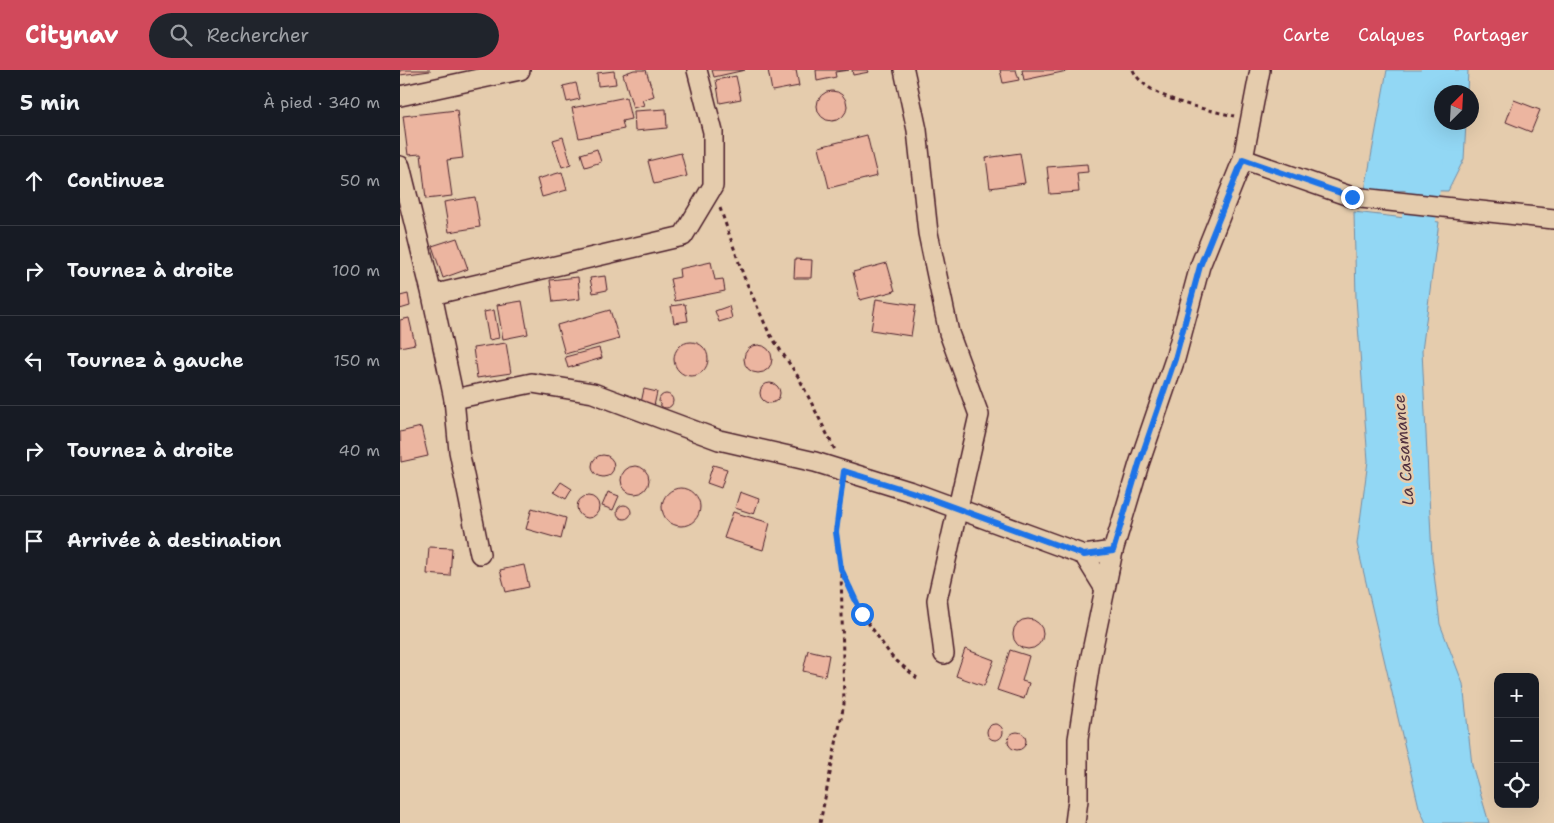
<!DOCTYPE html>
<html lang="fr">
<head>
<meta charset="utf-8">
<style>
	:root { --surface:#171b24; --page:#20242c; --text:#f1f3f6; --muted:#9ea1a6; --line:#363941; --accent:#d1495b }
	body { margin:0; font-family:"Shantell Sans",sans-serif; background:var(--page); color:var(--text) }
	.controls { position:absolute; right:15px; bottom:15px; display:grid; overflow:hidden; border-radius:10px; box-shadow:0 5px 20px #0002 }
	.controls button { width:45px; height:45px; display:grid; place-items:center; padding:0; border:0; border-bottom:1px solid var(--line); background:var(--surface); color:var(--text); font:25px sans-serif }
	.compass { position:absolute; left:1034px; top:15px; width:45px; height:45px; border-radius:50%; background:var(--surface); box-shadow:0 5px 20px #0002; rotate:24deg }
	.stop { position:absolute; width:15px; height:15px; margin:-11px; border:4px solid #1a73e8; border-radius:50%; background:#fff }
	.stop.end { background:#1a73e8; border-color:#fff; box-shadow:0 1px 5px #0008 }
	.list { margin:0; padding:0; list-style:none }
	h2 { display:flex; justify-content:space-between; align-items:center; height:65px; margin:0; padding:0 20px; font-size:21px }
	h2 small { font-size:16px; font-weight:400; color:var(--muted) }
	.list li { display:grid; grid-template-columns:32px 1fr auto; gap:15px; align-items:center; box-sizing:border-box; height:90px; padding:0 20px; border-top:1px solid var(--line) }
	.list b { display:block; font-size:19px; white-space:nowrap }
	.list em { font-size:16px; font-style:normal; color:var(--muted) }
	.icon { flex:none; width:28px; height:28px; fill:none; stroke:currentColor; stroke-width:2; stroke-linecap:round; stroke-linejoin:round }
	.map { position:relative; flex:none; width:1154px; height:753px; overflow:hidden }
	header { display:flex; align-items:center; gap:30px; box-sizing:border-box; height:70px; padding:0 25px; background:var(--accent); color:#fff }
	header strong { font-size:24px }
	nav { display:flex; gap:28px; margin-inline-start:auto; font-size:18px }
	.search { width:350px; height:45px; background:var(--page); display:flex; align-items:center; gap:12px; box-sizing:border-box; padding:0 18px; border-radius:28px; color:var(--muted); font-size:19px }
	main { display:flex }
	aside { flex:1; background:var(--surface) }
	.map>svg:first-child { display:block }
</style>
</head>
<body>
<header>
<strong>Citynav</strong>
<div class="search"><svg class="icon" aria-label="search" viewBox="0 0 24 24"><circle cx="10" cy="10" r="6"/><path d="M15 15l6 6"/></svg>Rechercher</div>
<nav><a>Carte</a><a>Calques</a><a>Partager</a></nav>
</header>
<main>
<aside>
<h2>5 min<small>À pied · 340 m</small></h2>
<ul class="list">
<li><svg class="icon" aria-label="ahead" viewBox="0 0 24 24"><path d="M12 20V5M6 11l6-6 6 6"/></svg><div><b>Continuez</b></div><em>50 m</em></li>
<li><svg class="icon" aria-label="right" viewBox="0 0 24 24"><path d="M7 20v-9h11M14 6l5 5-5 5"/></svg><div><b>Tournez à droite</b></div><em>100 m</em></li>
<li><svg class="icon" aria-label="left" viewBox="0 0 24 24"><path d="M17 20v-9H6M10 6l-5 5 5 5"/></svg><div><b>Tournez à gauche</b></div><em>150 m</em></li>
<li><svg class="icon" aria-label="right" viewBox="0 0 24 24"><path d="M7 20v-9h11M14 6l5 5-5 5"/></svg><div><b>Tournez à droite</b></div><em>40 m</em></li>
<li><svg class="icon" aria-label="arrive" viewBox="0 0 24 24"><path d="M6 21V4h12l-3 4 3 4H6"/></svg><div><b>Arrivée à destination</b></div></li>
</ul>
</aside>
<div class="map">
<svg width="1154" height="753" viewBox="0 0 1154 753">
	<rect width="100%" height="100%" fill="#e5ccad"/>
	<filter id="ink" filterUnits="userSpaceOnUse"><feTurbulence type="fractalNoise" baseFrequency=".02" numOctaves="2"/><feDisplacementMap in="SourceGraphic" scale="10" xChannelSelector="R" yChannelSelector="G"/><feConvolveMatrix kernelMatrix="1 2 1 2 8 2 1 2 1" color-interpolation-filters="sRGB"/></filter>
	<g filter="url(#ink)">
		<g fill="#92d7f4" stroke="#758da4">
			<path d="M987 0H1068L1067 22H1042V52L1066 53 1064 89 1048 121 965 120Z"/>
			<path d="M954 142 1039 152 1022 281 1032 487 1040 554 1063 614 1072 695 1089 753H1026L1019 737 957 474 968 391 956 228Z"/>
		</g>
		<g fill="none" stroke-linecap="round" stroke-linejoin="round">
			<path stroke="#92d7f4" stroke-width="34" d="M1013 196 1038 0"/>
		</g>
		<g fill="#ecb5a0" stroke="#4a1f2b">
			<path d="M0 0H30V1L0 5Z"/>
			<path d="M234 0H246L254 26 242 30 244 35 233 38 223 4Z"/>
			<path d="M312 0H345L314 7Z"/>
			<path d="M368 0H396L399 16 372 21Z"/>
			<path d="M416 0H449L435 2 436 7 417 11Z"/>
			<path d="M452 0H468L469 2 453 5Z"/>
			<path d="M600 0H616L619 10 603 13Z"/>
			<path d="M622 0H672L624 10Z"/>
			<path d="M214 1 216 14 198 16 197 3Z"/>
			<path d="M336 6 341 29 320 33 316 10Z"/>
			<path d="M176 13 180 29 167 32 163 16Z"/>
			<circle cx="432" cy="36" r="15"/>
			<path d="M226 27 231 49 222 51 224 59 179 68 172 38Z"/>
			<path d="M1114 30 1140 40 1131 62 1106 52Z"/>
			<path d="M266 39 267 58 235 61 234 41Z"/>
			<path d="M57 40 63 88 47 90 52 126 26 129 21 84 8 85 3 46Z"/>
			<path d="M467 65 477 106 429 118 419 77Z"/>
			<path d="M163 67 171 94 162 97 153 70Z"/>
			<path d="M197 79 201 92 185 97 181 84Z"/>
			<path d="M281 83 287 106 254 114 248 91Z"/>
			<path d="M620 83 625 113 590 118 586 88Z"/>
			<path d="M687 94 688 102 677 103 679 122 650 124 647 97Z"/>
			<path d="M162 102 167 120 142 127 137 109Z"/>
			<path d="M75 127 80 157 49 162 44 132Z"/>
			<path d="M57 168 68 199 43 208 32 176Z"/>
			<path d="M395 189 412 190 411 208H394Z"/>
			<path d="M311 192 315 210 323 209 325 221 275 231 270 209 280 207 279 199Z"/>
			<path d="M487 193 495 221 460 230 453 202Z"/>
			<path d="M205 206 207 220 193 223 190 208Z"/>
			<path d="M178 207 180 229 153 232 150 210Z"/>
			<path d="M8 224 10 236 0 239V226Z"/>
			<path d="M476 229 516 235 511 266 471 260Z"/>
			<path d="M122 231 128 264 103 269 97 235Z"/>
			<path d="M285 234 288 251 274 253 271 236Z"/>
			<path d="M329 236 332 248 319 252 315 241Z"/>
			<path d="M94 240 99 268 89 270 84 242Z"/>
			<path d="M210 240 219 269 165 284 157 255Z"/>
			<path d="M9 248 15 274 0 277V250Z"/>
			<circle cx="291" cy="289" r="17"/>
			<path d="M106 273 111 303 77 308 73 278Z"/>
			<circle cx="358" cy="289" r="14"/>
			<path d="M199 278 202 288 168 298 165 287Z"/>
			<circle cx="370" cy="323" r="10"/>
			<path d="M244 319 257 322 254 336 241 333Z"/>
			<circle cx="266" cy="331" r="7"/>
			<path d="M21 357 28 386 1 392 0 362Z"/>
			<circle cx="203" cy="396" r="11"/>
			<path d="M313 395 327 399 321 418 307 413Z"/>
			<circle cx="235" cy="410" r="14"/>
			<path d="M161 412 172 419 166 429 154 422Z"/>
			<circle cx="281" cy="437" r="19"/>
			<path d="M208 422 219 426 213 440 202 436Z"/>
			<path d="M340 422 359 429 354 444 335 438Z"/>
			<circle cx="188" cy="437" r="11"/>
			<circle cx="224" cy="442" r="7"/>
			<path d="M132 438 166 448 161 469 126 459Z"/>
			<path d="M333 442 370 453 363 480 324 468Z"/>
			<path d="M29 477 52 478 50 506 27 504Z"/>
			<path d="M124 495 129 517 106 522 100 500Z"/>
			<circle cx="628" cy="564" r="15"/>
			<path d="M565 579 594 590 584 616 556 606Z"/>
			<path d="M408 580 429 585 425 606 403 601Z"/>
			<path d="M610 580 629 586 622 611 629 613 624 629 597 620Z"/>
			<circle cx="595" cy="662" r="8"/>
			<circle cx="617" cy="671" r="9"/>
		</g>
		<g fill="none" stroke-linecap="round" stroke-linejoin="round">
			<g stroke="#4a1f2b" stroke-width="22">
				<g id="minor">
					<path d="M504 0 517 60 528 163 549 263 579 345 537 530 544 584"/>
					<path d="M0 26 120 0"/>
					<path d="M843 89 952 127 1154 149"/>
					<path d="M0 96 32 225 54 329 59 381 80 484"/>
					<path d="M32 225 283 166 313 116V62L297 0"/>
					<path d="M54 329 132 313 193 323 319 370 415 392 512 422 684 485 713 481"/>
					<path d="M684 485 705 519"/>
					<path d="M675 753 678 730V669L691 586 713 481 739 394 775 289 800 196 843 89 860 0"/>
				</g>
			</g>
			<g stroke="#4a1f2b" stroke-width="3" stroke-dasharray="4 4" stroke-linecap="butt">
				<path d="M733 0C746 29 805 39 834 46"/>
				<path d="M320 138 344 207 369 263 399 308 435 380"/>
				<path d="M443 502 462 544 492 587 517 608"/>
				<path d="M420 753 444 634 441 499 436 462 442 419"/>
			</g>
			<use href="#minor" stroke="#e5ccad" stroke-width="19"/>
		</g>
	</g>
	<g fill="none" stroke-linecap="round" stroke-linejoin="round" filter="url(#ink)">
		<path stroke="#1a73e8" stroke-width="6" d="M462 544 441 499 436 462 444 401 512 422 684 485 713 481 739 394 775 289 800 196 843 89 952 127"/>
	</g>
	<g text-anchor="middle" stroke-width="5" stroke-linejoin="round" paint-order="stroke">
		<g font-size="16" font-style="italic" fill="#51313f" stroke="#e5ccad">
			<text transform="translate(1003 380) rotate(-95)" y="6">La Casamance</text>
		</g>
	</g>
</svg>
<div class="controls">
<button>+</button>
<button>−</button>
<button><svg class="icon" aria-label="locate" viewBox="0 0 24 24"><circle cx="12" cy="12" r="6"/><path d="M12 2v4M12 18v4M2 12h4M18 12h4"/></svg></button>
</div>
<svg class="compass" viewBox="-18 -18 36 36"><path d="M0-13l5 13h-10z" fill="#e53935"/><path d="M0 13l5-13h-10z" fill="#9ea1a6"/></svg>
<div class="stop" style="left:462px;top:544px"></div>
<div class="stop end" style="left:952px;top:127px"></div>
</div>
</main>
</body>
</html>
